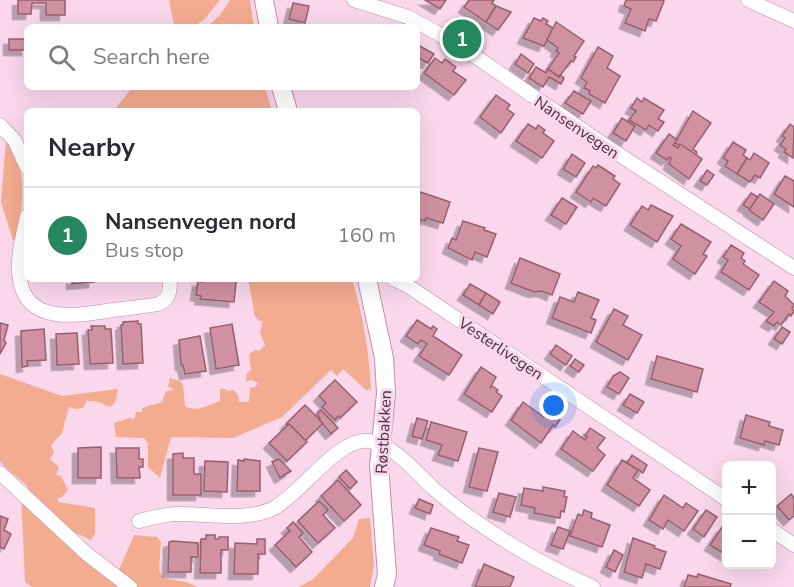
<!DOCTYPE html>
<html lang="en">
<head>
<meta charset="utf-8">
<style>
	:root { --surface:#fff; --page:#f7f7f7; --text:#2b2b33; --muted:#7c7c81; --line:#e1e1e2; --accent:#258760 }
	body { margin:0; font-family:"Nunito Sans",sans-serif; background:var(--page); color:var(--text) }
	.controls { position:absolute; right:18px; bottom:18px; display:grid; overflow:hidden; border-radius:9px; box-shadow:0 6px 24px #0002 }
	.controls button { width:54px; height:54px; display:grid; place-items:center; padding:0; border:0; border-bottom:2px solid var(--line); background:var(--surface); color:var(--text); font:30px sans-serif }
	.you { position:absolute; left:554px; top:406px; width:21px; height:21px; margin:-15px; border:4px solid #fff; border-radius:50%; background:#1a73e8; box-shadow:0 0 0 9px #1a73e833 }
	.badge { display:grid; place-items:center; width:39px; height:39px; border-radius:50%; background:var(--accent); color:#fff; font-size:20px; font-weight:700 }
	.pin { position:absolute; translate:-50% -50%; border:3px solid #fff; box-shadow:0 2px 6px #0006 }
	.list { margin:0; padding:0; list-style:none }
	h2 { display:flex; justify-content:space-between; align-items:center; height:78px; margin:0; padding:0 24px; font-size:26px }
	h2 small { font-size:20px; font-weight:400; color:var(--muted) }
	.list li { display:grid; grid-template-columns:39px 1fr auto; gap:18px; align-items:center; box-sizing:border-box; height:96px; padding:0 24px; border-top:2px solid var(--line) }
	.list b { display:block; font-size:22px; white-space:nowrap }
	.list p { margin:0; font-size:20px; white-space:nowrap; color:var(--muted) }
	.list em { font-size:20px; font-style:normal; color:var(--muted) }
	.icon { flex:none; width:33px; height:33px; fill:none; stroke:currentColor; stroke-width:2; stroke-linecap:round; stroke-linejoin:round }
	.map { position:relative; flex:none; width:794px; height:587px; overflow:hidden }
	.search { position:absolute; background:var(--surface); box-shadow:0 6px 24px #0002; left:24px; top:24px; width:396px; height:66px; display:flex; align-items:center; gap:15px; box-sizing:border-box; padding:0 21px; border-radius:9px; color:var(--muted); font-size:22px }
	.panel { position:absolute; background:var(--surface); box-shadow:0 6px 24px #0002; left:24px; top:108px; width:396px; height:174px; border-radius:9px }
	.map>svg:first-child { display:block }
</style>
</head>
<body>
<div class="map">
<svg width="794" height="587" viewBox="0 0 794 587">
	<defs>
		<filter id="shadow"><feDropShadow dx="-5.5" dy="5.5" stdDeviation="0" flood-color="#0004"/></filter>
	</defs>
	<rect width="100%" height="100%" fill="#fad7eb"/>
	<g fill="#f4ac90">
		<path d="M169 0H220C201 23 203 27 171 27L174 25Z"/>
		<path d="M230 0H250L254 27H207L220 15Z"/>
		<path d="M133 87H265L272 111H113Z"/>
		<path d="M6 139C29 169 23 205 16 239L13 240 1 202Z"/>
		<path d="M242 279H352C363 315 369 351 371 389L366 390 343 369 337 376 331 370 282 417 233 438 171 437 160 478 148 467V443L144 438 116 437 114 423 129 418 134 419 136 412H142V408L162 402 166 391 174 390 168 386 170 378 180 381 183 385 185 406C197 413 208 405 220 401V389H225L228 391 234 390 238 395 239 402H249L250 388 255 387 258 383 251 380 246 382 247 373 251 370 249 354 256 350 259 351 265 345 260 333 263 321H259L254 315C254 304 250 294 249 283Z"/>
		<path d="M0 374 62 396 118 389 115 403 110 407 96 401H87L83 408 76 409 69 407 62 433 51 445 54 453 50 459 59 467 56 475 61 476 68 490 61 498H57L59 502 95 508V533L91 540 63 527 32 495C28 481 9 474 0 461Z"/>
		<path d="M21 495 125 587H32L25 582Z"/>
		<path d="M370 518 374 565 370 587H299L313 579 353 538 359 519Z"/>
		<path d="M134 535 157 537 161 542 159 570 163 578 186 582 198 587H137L118 572Z"/>
	</g>
	<g fill="#d092a2" stroke="#985e6e" stroke-width="1.5" filter="url(#shadow)">
		<path d="M18 0H65V15H46V3H32L31 14H18Z"/>
		<path d="M425 0H446L440 9Z"/>
		<path d="M469 0H494L492 3 496 6 486 22 464 7Z"/>
		<path d="M626 0H662L664 1 656 21 649 19 645 31 625 23 631 9 624 6Z"/>
		<path d="M293 3 309 6 305 23 289 19Z"/>
		<path d="M496 6 511 12 498 30 486 22Z"/>
		<path d="M534 18 541 21 543 18 548 21 546 24 553 28 544 46 523 38Z"/>
		<path d="M556 22 584 41 574 56 576 57 573 62 571 61 559 77 548 69 559 53 556 51 558 48 547 40Z"/>
		<rect x="9" y="39" width="18" height="11"/>
		<path d="M418 45 434 54 428 63 417 57Z"/>
		<path d="M598 47 613 56 607 68 620 76 605 103 589 94 590 91 584 88 587 82 581 78Z"/>
		<path d="M521 54 534 64 528 73 515 64Z"/>
		<path d="M435 58 442 63 445 59 456 67 453 71 466 80 454 95 424 73Z"/>
		<path d="M536 67 546 73 548 69 559 77 560 75 564 78 561 84 549 77 543 87 529 78Z"/>
		<path d="M574 91 591 101 583 114 565 103Z"/>
		<path d="M496 95 510 105 507 109 514 114 501 133 480 117Z"/>
		<path d="M637 98 642 102 644 98 664 110 658 119 664 122 658 131 649 125 646 130 629 120 636 111 631 108Z"/>
		<path d="M693 111 711 123 693 149 697 152 696 155 675 143Z"/>
		<path d="M622 118 635 126 626 141 613 133Z"/>
		<path d="M528 124 536 129 538 125 545 130 543 133 554 141 542 158 516 141Z"/>
		<path d="M790 124 794 127 793 158 784 152 786 149 780 145 785 138 782 136Z"/>
		<path d="M669 134 677 140 673 145 678 148 680 144 702 159 689 179 669 164 671 158 669 157 667 160 656 153Z"/>
		<path d="M733 142 746 150 743 155 747 158 737 174 725 166 728 161 723 158Z"/>
		<path d="M754 153 769 163 760 178 755 175 750 182 737 174 747 158 750 160Z"/>
		<path d="M572 154 585 163 576 177 563 169Z"/>
		<path d="M598 165 615 176 613 179 620 184 606 206 593 198 591 202 576 192 593 166 596 168Z"/>
		<path d="M707 170 714 175 707 185 700 181Z"/>
		<path d="M785 176 794 181V207L774 194Z"/>
		<path d="M417 191 450 202 443 223 426 218 425 221 417 219Z"/>
		<path d="M751 193 758 197 750 209 743 205Z"/>
		<path d="M760 194 774 204 763 220 749 210Z"/>
		<path d="M562 198 577 207 566 224 551 215Z"/>
		<path d="M651 205 673 216 657 242 630 225 642 206 648 210Z"/>
		<path d="M463 221 485 228 484 230 496 234 487 257 475 252 472 260 448 248 452 238 456 240Z"/>
		<path d="M681 224 711 242 703 254 707 256 695 274 673 259 681 246 671 239Z"/>
		<path d="M731 245 744 253 741 258 745 261 743 264 759 275 749 290 721 272 728 260 723 257Z"/>
		<path d="M520 258 560 274 552 295 542 291 534 292 511 283Z"/>
		<path d="M72 279H94V282L72 284Z"/>
		<path d="M202 279H231V281L236 282 234 302 200 299 201 296 196 295 198 281 202 282Z"/>
		<path d="M774 281 788 291 785 296 794 305 792 309 794 311 791 316 789 314 781 325 777 322 774 326 766 321 774 312 759 302Z"/>
		<path d="M470 284 486 293 479 305 463 295Z"/>
		<path d="M578 292 599 300 591 318 596 320 591 333 552 318 560 297 574 302Z"/>
		<path d="M486 293 500 302 493 314 479 305Z"/>
		<path d="M614 309 628 316 623 325 642 335 628 360 596 342Z"/>
		<path d="M417 320 431 329 433 326 437 329 433 336 462 355 449 375 419 356 427 344 421 340 418 344 406 336Z"/>
		<path d="M138 321V324H141L143 363 123 364 121 325H123V322Z"/>
		<path d="M0 323 8 325 4 340 6 343 0 354Z"/>
		<path d="M232 324 239 365 216 369 210 328Z"/>
		<path d="M91 326H105V329H111L113 363 90 364 88 330H92Z"/>
		<path d="M782 327 790 332 782 344 774 339Z"/>
		<path d="M44 329 46 360 27 361 28 366 22 367 21 331Z"/>
		<path d="M77 333 79 364 57 365 56 334Z"/>
		<path d="M200 336 206 371 185 374 183 365H181L179 340Z"/>
		<path d="M556 345 572 356 566 365 550 354Z"/>
		<path d="M657 356 703 369 697 392 651 379Z"/>
		<path d="M575 359 584 365 579 372 570 366Z"/>
		<path d="M481 367 496 377 490 388 492 386 498 390 496 392 502 396 492 412 464 394Z"/>
		<path d="M620 372 629 378 619 394 607 387 613 376Z"/>
		<path d="M335 380 357 402 340 418 338 416 335 420 322 407 326 403 319 396Z"/>
		<path d="M630 394 644 402 637 413 623 405Z"/>
		<path d="M523 402 544 417 548 411 560 420 555 427 553 425 541 443 511 420Z"/>
		<path d="M305 405 323 423 305 441 289 424 288 426 286 424Z"/>
		<path d="M321 410 338 428 331 434 319 419 320 418 317 414Z"/>
		<path d="M746 415 770 422 769 426 783 430 779 445 765 441 764 445 740 438Z"/>
		<path d="M417 418 428 421 422 439 412 436Z"/>
		<path d="M431 422 467 432 458 461 438 455 442 445 426 440Z"/>
		<path d="M289 424 307 442 287 461 269 443Z"/>
		<path d="M590 428 605 438 597 448 605 455 593 471 561 449 573 431 585 440 587 437 585 436Z"/>
		<path d="M101 447V478H78V448Z"/>
		<path d="M116 448H139V459H143V467H139L140 478H117Z"/>
		<path d="M479 448 498 452 487 491 469 487Z"/>
		<path d="M183 453V458H194V474H201V495H173V454Z"/>
		<path d="M632 455 647 465 643 473 627 463Z"/>
		<path d="M244 459 260 461V491H237L238 460 244 461Z"/>
		<path d="M279 459 291 471 280 478 272 462Z"/>
		<path d="M622 460 638 470 633 478 650 490 639 506 607 485Z"/>
		<path d="M205 461 228 462 227 492 204 491Z"/>
		<path d="M346 470 357 482 350 489 339 477Z"/>
		<path d="M338 480 361 505 344 521 321 496Z"/>
		<path d="M543 487 565 491 564 497H567L564 512 561 511 560 518 534 513 535 508 521 505 524 488 543 491Z"/>
		<path d="M499 493 516 497 510 517 493 512Z"/>
		<path d="M791 494 794 498V516L789 520 777 506Z"/>
		<path d="M664 495 683 508 686 503 698 511 684 531 668 520 663 529 649 520Z"/>
		<path d="M419 499 433 505 430 514 415 508Z"/>
		<path d="M319 501 328 510 323 515 335 528 318 543 298 521Z"/>
		<path d="M584 510 592 513 591 518 610 525 602 547 570 536 578 514 582 516Z"/>
		<path d="M706 510 717 517 704 537 693 529Z"/>
		<path d="M0 516 8 519 4 530 11 534 4 549 0 547Z"/>
		<path d="M293 522 303 533 299 537 312 552 296 567 275 545 290 531 287 528Z"/>
		<path d="M558 527 570 531 563 549 551 545Z"/>
		<path d="M722 527 726 530V555L710 545Z"/>
		<path d="M431 528 459 537 457 541 469 545 462 563 439 554 440 551 424 545Z"/>
		<path d="M206 535H215V539H219V537H228V550H221V573H200L201 539H206Z"/>
		<path d="M633 538 655 546 654 548 666 552 660 569 646 564 642 578 624 572Z"/>
		<path d="M257 539H265V554H258V574H234L235 543 257 544Z"/>
		<path d="M172 541 198 543V557H191V572H168L169 542Z"/>
		<path d="M614 550 623 555 615 572 606 567Z"/>
		<path d="M484 564 514 577 510 587H475Z"/>
		<path d="M698 574 731 584 730 587H684L688 575 697 577Z"/>
	</g>
	<g fill="none" stroke-linecap="round" stroke-linejoin="round">
		<g stroke="#c38dad" stroke-width="15">
			<g id="street">
				<path d="M354 0 408 17 457 44 606 146 794 268"/>
				<path d="M748 0 794 21"/>
				<path d="M0 125 15 141 27 168"/>
				<path d="M27 216C23 236 16 259 20 280 27 326 81 315 113 310 128 308 143 307 158 304 170 300 170 290 170 279"/>
				<path d="M394 279 408 286 726 499"/>
				<path d="M0 473 87 554 130 587"/>
				<path d="M139 521C151 518 162 515 174 514 205 513 247 522 274 508 302 493 338 437 369 441 393 444 417 473 434 489 447 500 460 511 474 520 511 546 551 569 593 587"/>
				<path d="M772 530 794 545"/>
			</g>
		</g>
		<g stroke="#c38dad" stroke-width="20">
			<g id="secondary">
				<path d="M264 0 269 27"/>
				<path d="M281 87 288 111"/>
				<path d="M367 279 384 358 386 393 379 466 387 574 384 587"/>
			</g>
		</g>
		<use href="#street" stroke="#fff" stroke-width="14"/>
		<use href="#secondary" stroke="#fff" stroke-width="18"/>
	</g>
	<g text-anchor="middle" stroke-width="6" stroke-linejoin="round" paint-order="stroke">
		<g font-size="16" fill="#493240" stroke="#fad7eb">
			<text transform="translate(577 127) rotate(34)" y="6">Nansenvegen</text>
			<text transform="translate(501 348) rotate(34)" y="6">Vesterlivegen</text>
			<text transform="translate(383 432) rotate(-87)" y="6">Røstbakken</text>
		</g>
	</g>
</svg>
<div class="controls">
<button>+</button>
<button>−</button>
</div>
<div class="you"></div>
<div class="pin badge" style="left:462px;top:39px">1</div>
<div class="search"><svg class="icon" aria-label="search" viewBox="0 0 24 24"><circle cx="10" cy="10" r="6"/><path d="M15 15l6 6"/></svg>Search here</div>
<section class="panel">
<h2>Nearby<small></small></h2>
<ul class="list">
<li><span class="badge">1</span><div><b>Nansenvegen nord</b><p>Bus stop</p></div><em>160 m</em></li>
</ul>
</section>
</div>
</body>
</html>
